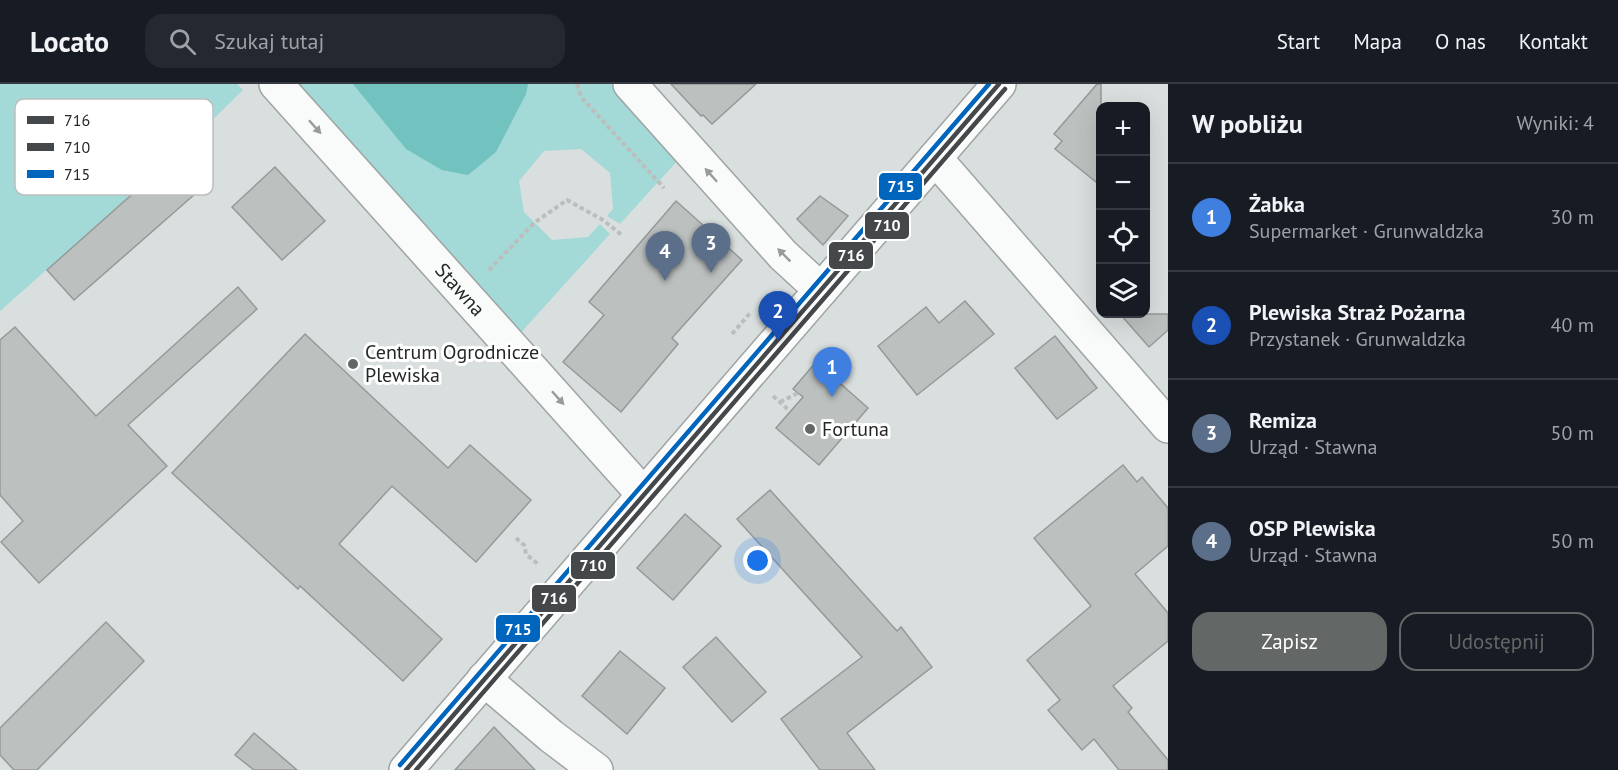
<!DOCTYPE html>
<html lang="pl">
<head>
<meta charset="utf-8">
<style>
	:root { --surface:#171b24; --page:#242831; --text:#f1f3f6; --muted:#9ea1a6; --line:#363941; --accent:#636766 }
	body { margin:0; font-family:"PT Sans",sans-serif; background:var(--page); color:var(--text) }
	.controls { position:absolute; right:18px; top:18px; display:grid; overflow:hidden; border-radius:12px; box-shadow:0 6px 24px #0002 }
	.controls button { width:54px; height:54px; display:grid; place-items:center; padding:0; border:0; border-bottom:2px solid var(--line); background:var(--surface); color:var(--text); font:30px sans-serif }
	.you { position:absolute; left:758px; top:477px; width:21px; height:21px; margin:-15px; border:4px solid #fff; border-radius:50%; background:#1a73e8; box-shadow:0 0 0 9px #1a73e833 }
	.badge { display:grid; place-items:center; width:39px; height:39px; border-radius:50%; background:var(--accent); color:#fff; font-size:20px; font-weight:700 }
	.pin { position:absolute; translate:-50% -50px; filter:drop-shadow(0 2px 3px #0008) }
	.pin::after { content:''; position:absolute; top:32px; width:21px; height:18px; background:inherit; clip-path:polygon(0 0,100% 0,50% 100%) }
	.list { margin:0; padding:0; list-style:none }
	h2 { display:flex; justify-content:space-between; align-items:center; height:78px; margin:0; padding:0 24px; font-size:26px }
	h2 small { font-size:20px; font-weight:400; color:var(--muted) }
	.list li { display:grid; grid-template-columns:39px 1fr auto; gap:18px; align-items:center; box-sizing:border-box; height:108px; padding:0 24px; border-top:2px solid var(--line) }
	.list b { display:block; font-size:22px; white-space:nowrap }
	.list p { margin:0; font-size:20px; white-space:nowrap; color:var(--muted) }
	.list em { font-size:20px; font-style:normal; color:var(--muted) }
	.actions { display:flex; gap:12px; padding:18px 24px }
	.actions a { flex:1; padding:14px 0; border:2px solid var(--accent); border-radius:18px; text-align:center; font-size:21px; color:var(--accent) }
	.actions .main { background:var(--accent); color:#fff }
	.icon { flex:none; width:33px; height:33px; fill:none; stroke:currentColor; stroke-width:2; stroke-linecap:round; stroke-linejoin:round }
	.map { position:relative; flex:none; width:1168px; height:686px; overflow:hidden }
	header { display:flex; align-items:center; gap:36px; box-sizing:border-box; height:84px; padding:0 30px; background:var(--surface); border-bottom:2px solid var(--line) }
	header strong { font-size:28px }
	nav { display:flex; gap:33px; margin-inline-start:auto; font-size:21px }
	.search { width:420px; height:54px; background:var(--page); display:flex; align-items:center; gap:15px; box-sizing:border-box; padding:0 21px; border-radius:18px; color:var(--muted); font-size:22px }
	main { display:flex }
	aside { flex:1; background:var(--surface) }
	.map>svg:first-child { display:block }
</style>
</head>
<body>
<header>
<strong>Locato</strong>
<div class="search"><svg class="icon" aria-label="search" viewBox="0 0 24 24"><circle cx="10" cy="10" r="6"/><path d="M15 15l6 6"/></svg>Szukaj tutaj</div>
<nav><a>Start</a><a>Mapa</a><a>O nas</a><a>Kontakt</a></nav>
</header>
<main>
<div class="map">
<svg width="1168" height="686" viewBox="0 0 1168 686">
	<rect width="100%" height="100%" fill="#d9dfde"/>
	<g fill="#a3d9d6">
		<path d="M0 0H237L243 6 183 65 0 227Z"/>
		<path d="M299 0H611L679 75 620 140 607 132 613 125 610 89 581 65 544 67 519 97 524 128 552 156 588 153 600 140 610 150 516 254Z"/>
	</g>
	<path fill="#72c2bf" d="M353 0H528L526 10 496 68 468 91 442 86 406 65Z"/>
	<g fill="#bcc1c0" stroke="#959a99" stroke-width="1.5">
		<path d="M671 0H756L712 40 703 31 701 32Z"/>
		<path d="M1097 0H1101V102L1055 65 1062 57 1054 50Z"/>
		<path d="M183 65 211 96 74 216 47 186Z"/>
		<path d="M275 83 325 137 282 176 232 123Z"/>
		<path d="M820 112 848 132 823 161 797 135Z"/>
		<path d="M676 117 742 176 672 254 678 260 621 328 563 278 604 231 589 218Z"/>
		<path d="M238 203 257 225 128 341 167 382 39 499 1 458 23 437 0 411V256L15 243 96 332Z"/>
		<path d="M965 217 994 250 917 311 878 262 926 223 939 239Z"/>
		<path d="M1120 230H1168V246L1149 263Z"/>
		<path d="M305 250 448 384 470 361 531 416 476 478 392 402 339 460 442 555 403 597 300 502 298 505 172 389Z"/>
		<path d="M1055 252 1097 304 1057 335 1015 284Z"/>
		<path d="M816 278 868 324 819 381 776 344 803 313 793 305Z"/>
		<path d="M1123 381 1137 398 1142 393 1168 424V462L1135 490 1168 529V557L1113 602 1132 624 1128 628 1168 676V686H1119L1094 655 1082 666 1048 626 1060 616 1027 576 1091 522 1034 454Z"/>
		<path d="M770 406 897 547 901 543 932 583 847 649 875 686H820L781 635 862 573 737 435Z"/>
		<path d="M685 430 721 462 673 516 637 484Z"/>
		<path d="M106 538 144 577 37 686H14L0 671V644Z"/>
		<path d="M716 553 766 608 732 638 683 583Z"/>
		<path d="M620 567 665 604 627 650 582 612Z"/>
		<path d="M494 643 535 686H455Z"/>
		<path d="M254 649 297 686H254L235 671Z"/>
	</g>
	<g fill="none" stroke-linecap="round" stroke-linejoin="round">
		<g stroke="#9fa4a3" stroke-width="36">
			<g id="minor">
				<path id="s1" d="M276 0 644 411"/>
				<path d="M630 0 783 171 821 206"/>
				<path d="M935 74 1168 342"/>
				<path d="M484 595 551 652 596 686"/>
				<path d="M406 686 999 0"/>
			</g>
		</g>
		<g stroke="#bcbebe" stroke-width="4" stroke-dasharray="4.5 3" stroke-linecap="butt">
			<path d="M577 0 581 13 664 104"/>
			<path d="M489 186 534 139 567 116 603 136 623 152"/>
			<path d="M732 250 751 228"/>
			<path d="M773 312 790 327"/>
			<path d="M780 318 798 309"/>
			<path d="M516 454 524 461 526 470 539 481"/>
		</g>
		<use href="#minor" stroke="#f9fafa" stroke-width="33"/>
		<g stroke="#fff" stroke-width="9">
			<path id="bus-1" d="M406 686 999 0"/>
		</g>
		<g stroke="#fff" stroke-width="9">
			<path id="bus-2" d="M416 686 1005 5"/>
		</g>
		<g stroke="#fff" stroke-width="9">
			<path id="bus-3" d="M400 681 989 0"/>
		</g>
		<use href="#bus-1" stroke="#45484a" stroke-width="4.5"/>
		<use href="#bus-2" stroke="#45484a" stroke-width="4.5"/>
		<use href="#bus-3" stroke="#0065bd" stroke-width="4.5"/>
	</g>
	<defs><path id="oneway-solid" d="M-6-.8H1V-3.2L6.5 0L1 3.2V.8H-6Z" transform="scale(1.5)"/></defs>
	<g fill="#999b9b">
		<use href="#oneway-solid" transform="translate(315 43) rotate(48)"/>
		<use href="#oneway-solid" transform="translate(711 91) rotate(-132)"/>
		<use href="#oneway-solid" transform="translate(784 171) rotate(-135)"/>
		<use href="#oneway-solid" transform="translate(558 314) rotate(48)"/>
	</g>
	<g fill="#636766" stroke="#fff" stroke-width="2">
		<circle cx="353" cy="280" r="6"/>
		<circle cx="810" cy="345" r="6"/>
	</g>
	<g text-anchor="middle" stroke-width="6" stroke-linejoin="round" paint-order="stroke">
		<g font-size="20" fill="#232726" stroke="#fff">
			<text dy="7" stroke="none"><textPath href="#s1" startOffset="276">Stawna</textPath></text>
		</g>
		<g font-size="20" fill="#232726" stroke="#fff" text-anchor="start">
			<text x="365" y="275">Centrum Ogrodnicze<tspan x="365" dy="23">Plewiska</tspan></text>
			<text x="822" y="352">Fortuna</text>
		</g>
	</g>
	<rect x="15" y="15" width="198" height="96" rx="9" fill="#fff" stroke="#bdbebe" stroke-width="1.5"/>
	<rect x="27" y="32" width="27" height="8" fill="#45484a"/>
	<rect x="27" y="59" width="27" height="8" fill="#45484a"/>
	<rect x="27" y="86" width="27" height="8" fill="#0065bd"/>
	<g font-size="16" fill="#232726">
		<text x="64" y="42">716</text>
		<text x="64" y="69">710</text>
		<text x="64" y="96">715</text>
	</g>
	<g stroke="#fff" stroke-width="2">
		<rect x="878" y="88" width="45" height="29" rx="6" fill="#0065bd"/>
		<rect x="864" y="127" width="46" height="29" rx="6" fill="#45484a"/>
		<rect x="828" y="157" width="46" height="29" rx="6" fill="#45484a"/>
		<rect x="570" y="467" width="46" height="29" rx="6" fill="#45484a"/>
		<rect x="531" y="500" width="46" height="29" rx="6" fill="#45484a"/>
		<rect x="495" y="530" width="46" height="29" rx="6" fill="#0065bd"/>
	</g>
	<g font-size="16" text-anchor="middle" font-weight="bold" fill="#fff">
		<text x="901" y="108">715</text>
		<text x="887" y="147">710</text>
		<text x="851" y="177">716</text>
		<text x="593" y="487">710</text>
		<text x="554" y="520">716</text>
		<text x="518" y="551">715</text>
	</g>
</svg>
<div class="controls">
<button>+</button>
<button>−</button>
<button><svg class="icon" aria-label="locate" viewBox="0 0 24 24"><circle cx="12" cy="12" r="6"/><path d="M12 2v4M12 18v4M2 12h4M18 12h4"/></svg></button>
<button><svg class="icon" aria-label="layers" viewBox="0 0 24 24"><path d="M12 4l9 5-9 5-9-5zM3 14l9 5 9-5"/></svg></button>
</div>
<div class="you"></div>
<div class="pin badge" style="left:832px;top:313px;background:#3f7fe0">1</div>
<div class="pin badge" style="left:778px;top:257px;background:#1a4fb4">2</div>
<div class="pin badge" style="left:711px;top:189px;background:#5c6f8a">3</div>
<div class="pin badge" style="left:665px;top:197px;background:#5c6f8a">4</div>
</div>
<aside>
<h2>W pobliżu<small>Wyniki: 4</small></h2>
<ul class="list">
<li><span class="badge" style="background:#3f7fe0">1</span><div><b>Żabka</b><p>Supermarket · Grunwaldzka</p></div><em>30 m</em></li>
<li><span class="badge" style="background:#1a4fb4">2</span><div><b>Plewiska Straż Pożarna</b><p>Przystanek · Grunwaldzka</p></div><em>40 m</em></li>
<li><span class="badge" style="background:#5c6f8a">3</span><div><b>Remiza</b><p>Urząd · Stawna</p></div><em>50 m</em></li>
<li><span class="badge" style="background:#5c6f8a">4</span><div><b>OSP Plewiska</b><p>Urząd · Stawna</p></div><em>50 m</em></li>
</ul>
<div class="actions"><a class="main">Zapisz</a><a>Udostępnij</a></div>
</aside>
</main>
</body>
</html>
